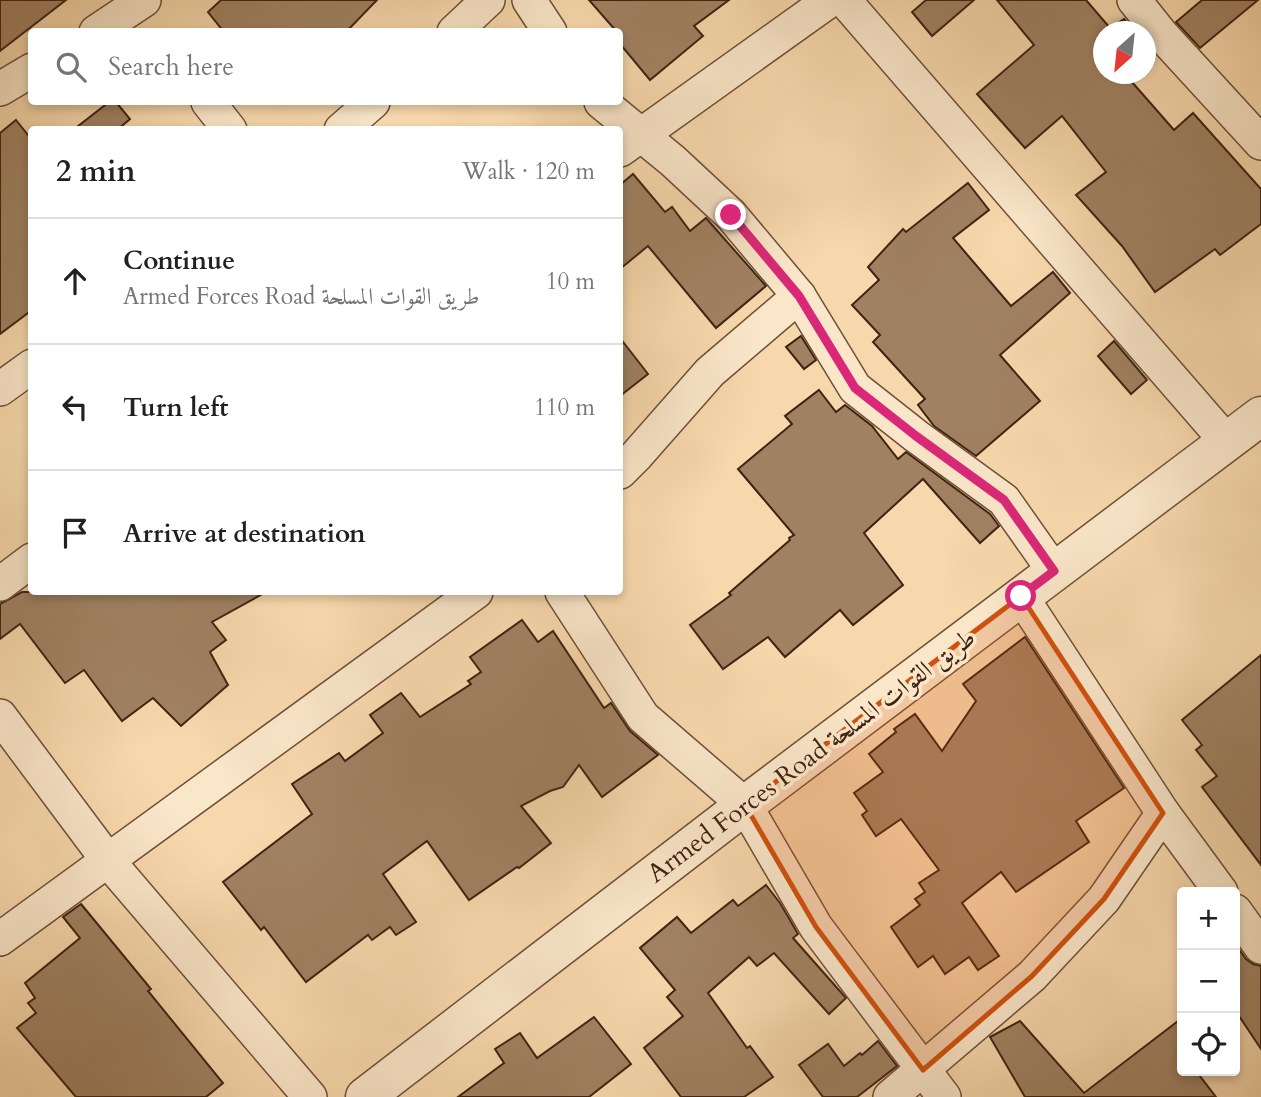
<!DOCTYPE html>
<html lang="en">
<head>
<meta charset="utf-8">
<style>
	:root { --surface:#fff; --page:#f2f2f2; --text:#202124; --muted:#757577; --line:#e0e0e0 }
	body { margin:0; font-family:Cardo,Amiri,serif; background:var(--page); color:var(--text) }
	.controls { position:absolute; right:21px; bottom:21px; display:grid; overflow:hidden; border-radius:7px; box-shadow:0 4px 10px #0003 }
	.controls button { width:63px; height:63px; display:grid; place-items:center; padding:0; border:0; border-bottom:2px solid var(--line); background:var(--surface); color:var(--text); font:35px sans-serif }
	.compass { position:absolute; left:1093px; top:21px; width:63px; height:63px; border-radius:50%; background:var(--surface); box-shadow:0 4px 10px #0003; rotate:207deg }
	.stop { position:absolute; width:21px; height:21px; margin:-16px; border:5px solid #db2777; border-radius:50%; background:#fff }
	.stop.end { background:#db2777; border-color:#fff; box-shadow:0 2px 7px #0008 }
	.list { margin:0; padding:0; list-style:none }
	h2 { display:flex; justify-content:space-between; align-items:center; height:91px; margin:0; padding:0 28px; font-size:30px }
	h2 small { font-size:23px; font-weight:400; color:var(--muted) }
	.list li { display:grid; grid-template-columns:46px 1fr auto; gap:21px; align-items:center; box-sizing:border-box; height:126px; padding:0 28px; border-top:2px solid var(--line) }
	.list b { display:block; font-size:26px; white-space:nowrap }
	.list p { margin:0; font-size:23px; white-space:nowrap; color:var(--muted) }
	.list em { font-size:23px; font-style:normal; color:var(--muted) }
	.icon { flex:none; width:38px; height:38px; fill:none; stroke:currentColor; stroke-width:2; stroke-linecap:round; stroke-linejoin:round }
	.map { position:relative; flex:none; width:1261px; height:1097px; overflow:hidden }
	.search { position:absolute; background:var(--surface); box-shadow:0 4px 10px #0003; left:28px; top:28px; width:595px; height:77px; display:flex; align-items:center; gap:18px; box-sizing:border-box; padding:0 24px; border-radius:7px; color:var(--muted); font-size:26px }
	.panel { position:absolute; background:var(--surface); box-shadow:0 4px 10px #0003; left:28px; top:126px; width:595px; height:469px; border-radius:7px }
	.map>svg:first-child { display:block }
</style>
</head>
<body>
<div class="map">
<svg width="1261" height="1097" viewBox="0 0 1261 1097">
	<rect width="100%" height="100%" fill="#f7d8ac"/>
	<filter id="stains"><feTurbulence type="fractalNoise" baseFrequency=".00286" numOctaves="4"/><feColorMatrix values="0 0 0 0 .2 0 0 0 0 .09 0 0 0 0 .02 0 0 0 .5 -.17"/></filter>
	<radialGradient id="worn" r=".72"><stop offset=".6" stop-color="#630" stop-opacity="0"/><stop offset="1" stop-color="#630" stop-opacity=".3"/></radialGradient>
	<g fill="#a08162" stroke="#412211" stroke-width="2">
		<path d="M0 0H66L0 51Z"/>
		<path d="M221 0H377L346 32H224L208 12Z"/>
		<path d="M589 0H729L694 26 703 36 650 80 620 44V32H617Z"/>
		<path d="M926 0H974L932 36 912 12Z"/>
		<path d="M997 0H1086L1110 28 1124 19 1135 32H1103V74H1125L1174 130 1193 113 1261 189V224L1220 255 1215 249 1155 292 1122 246 1076 195 1106 172 1062 116 1025 148 977 94 1034 45Z"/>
		<path d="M1202 0H1258L1200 48 1176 22Z"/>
		<path d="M109 102H116L130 119 117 130H73Z"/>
		<path d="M16 120 32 140V310L0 334V133Z"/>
		<path d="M633 174 665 212 672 207 690 231 706 218 766 286 716 328 648 246 620 269V185Z"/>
		<path d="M968 183 989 210 953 238 1011 306 1053 272 1070 293 1000 355 1040 401 976 456 934 426 918 405 925 399 873 342 880 335 852 305 879 280 868 267 903 229 906 232Z"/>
		<path d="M801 336 816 360 804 369 786 347Z"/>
		<path d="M620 338 648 374 620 396Z"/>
		<path d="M1114 341 1147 380 1131 394 1098 356Z"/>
		<path d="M819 390 836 412 845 405 872 426 898 459 906 452 990 514 999 526 980 543 923 479 864 533 903 585 853 625 840 610 785 657 768 637 723 669 690 625 731 595 729 593 790 540 789 538 794 535 738 469 792 424 785 416Z"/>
		<path d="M22 592H266L212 622 226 640 210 652 228 685 181 726 153 698 122 721 84 670 65 683 20 624 0 639V604Z"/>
		<path d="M522 620 538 642 553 631 604 708 611 703 630 731 658 755 602 797 579 765 563 787 550 791 521 806 551 843 519 868 517 867 469 900 427 841 383 874 416 922 396 935 390 927 372 940 368 935 306 982 264 927 261 930 223 882 312 814 292 784 339 753 345 761 383 733 370 715 401 693 420 717 471 684 468 681 481 672 470 657Z"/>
		<path d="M1025 637 1124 788 1076 821 1089 842 1016 892 1001 872 962 903 999 956 978 970 969 957 945 974 933 956 918 967 891 927 920 905 915 899 925 892 919 883 939 870 901 819 876 836 862 815 867 811 854 793 883 772 869 754 896 732 894 729 915 714 942 751 976 701 963 684Z"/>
		<path d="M1261 655V865L1202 787 1217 776 1196 750 1202 745 1182 720Z"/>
		<path d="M766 885 780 903 798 934 793 938 846 998 829 1014 774 953 757 966 749 957 708 993 747 1048 750 1046 773 1077 744 1097H681L644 1048 683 1016 667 997 675 990 640 948 677 917 691 933 733 900 738 906Z"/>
		<path d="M81 904 151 989 148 991 223 1083 206 1097H76L17 1028 36 1013 28 1003 35 998 25 983 80 938 63 917Z"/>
		<path d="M1235 944 1246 959 1253 964 1261 966V1049L1235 1010Z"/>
		<path d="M594 1017 631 1064 589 1097H458L504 1063 495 1049 520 1033 537 1058Z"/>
		<path d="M1182 1018V1071H1196L1216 1097H1025L990 1037 1020 1021 1084 1093Z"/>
		<path d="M878 1041 897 1066 857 1097H823L799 1065 828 1044 844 1066 860 1053 862 1055Z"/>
	</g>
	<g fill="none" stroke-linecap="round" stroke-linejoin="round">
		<g stroke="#6e5038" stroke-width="36">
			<g id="minor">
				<path d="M529 0 550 32"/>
				<path d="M844 0 1227 442"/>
				<path d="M1134 0 1162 35 1261 143"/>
				<path d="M96 32 144 0"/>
				<path d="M454 32 488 0"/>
				<path d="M0 89 32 70"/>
				<path d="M208 102 230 130"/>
				<path d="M601 102 673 161 731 215 799 296 855 388 916 436 1004 500 1054 571"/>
				<path d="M341 130 373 102"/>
				<path d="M620 150 830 0"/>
				<path d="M0 389 32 366"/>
				<path d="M620 472 636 456 710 372 799 296"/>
				<path d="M0 584 32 560"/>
				<path d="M562 592 643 717 745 805 816 927 944 1097"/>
				<path d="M1021 596 1163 813 1221 892"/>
				<path d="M0 716 109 862 310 1097"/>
				<path d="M1235 911 1261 947"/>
				<path d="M0 939 476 592"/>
				<path d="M890 1097 1032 976 1104 899 1163 813"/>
			</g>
		</g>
		<g stroke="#6e5038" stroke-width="41">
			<path id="tertiary" d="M365 1097 745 805 1261 416"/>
		</g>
		<use href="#minor" stroke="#fae6c9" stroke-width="33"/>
		<use href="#tertiary" stroke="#fae6c9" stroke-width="38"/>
	</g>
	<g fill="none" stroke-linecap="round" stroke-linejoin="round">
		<path stroke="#db2777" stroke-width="9" d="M731 215 799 296 855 388 916 436 1004 500 1054 571 1021 596"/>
	</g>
	<path fill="#cf510d" fill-opacity="0.2" stroke="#cf510d" stroke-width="5" stroke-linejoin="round" d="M1021 596 1163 813 1104 899 1032 976 923 1070 816 927 745 805Z"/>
	<g text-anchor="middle" stroke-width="7" stroke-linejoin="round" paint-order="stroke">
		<g font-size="26" fill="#412211" stroke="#fae6c9">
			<text transform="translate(811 755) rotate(-37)" y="9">Armed Forces Road طريق القوات المسلحة</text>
		</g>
	</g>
	<rect width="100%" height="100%" filter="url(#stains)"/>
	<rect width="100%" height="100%" fill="url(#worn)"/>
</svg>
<div class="controls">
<button>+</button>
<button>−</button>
<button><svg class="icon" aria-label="locate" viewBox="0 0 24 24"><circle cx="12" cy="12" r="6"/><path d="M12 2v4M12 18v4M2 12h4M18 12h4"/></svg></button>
</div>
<svg class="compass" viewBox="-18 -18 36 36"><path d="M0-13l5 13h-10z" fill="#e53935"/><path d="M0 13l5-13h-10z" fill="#757577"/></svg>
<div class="stop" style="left:1021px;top:596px"></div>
<div class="stop end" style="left:731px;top:215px"></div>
<div class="search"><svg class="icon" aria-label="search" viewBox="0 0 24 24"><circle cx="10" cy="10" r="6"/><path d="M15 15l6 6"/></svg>Search here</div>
<section class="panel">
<h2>2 min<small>Walk · 120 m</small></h2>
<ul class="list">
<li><svg class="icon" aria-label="ahead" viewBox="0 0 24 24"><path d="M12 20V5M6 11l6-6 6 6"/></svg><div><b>Continue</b><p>Armed Forces Road طريق القوات المسلحة</p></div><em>10 m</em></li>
<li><svg class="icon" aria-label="left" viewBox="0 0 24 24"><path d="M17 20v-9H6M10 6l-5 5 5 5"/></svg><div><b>Turn left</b></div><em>110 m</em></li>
<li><svg class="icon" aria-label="arrive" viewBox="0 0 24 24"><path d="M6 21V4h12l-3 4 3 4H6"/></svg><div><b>Arrive at destination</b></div></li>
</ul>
</section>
</div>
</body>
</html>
